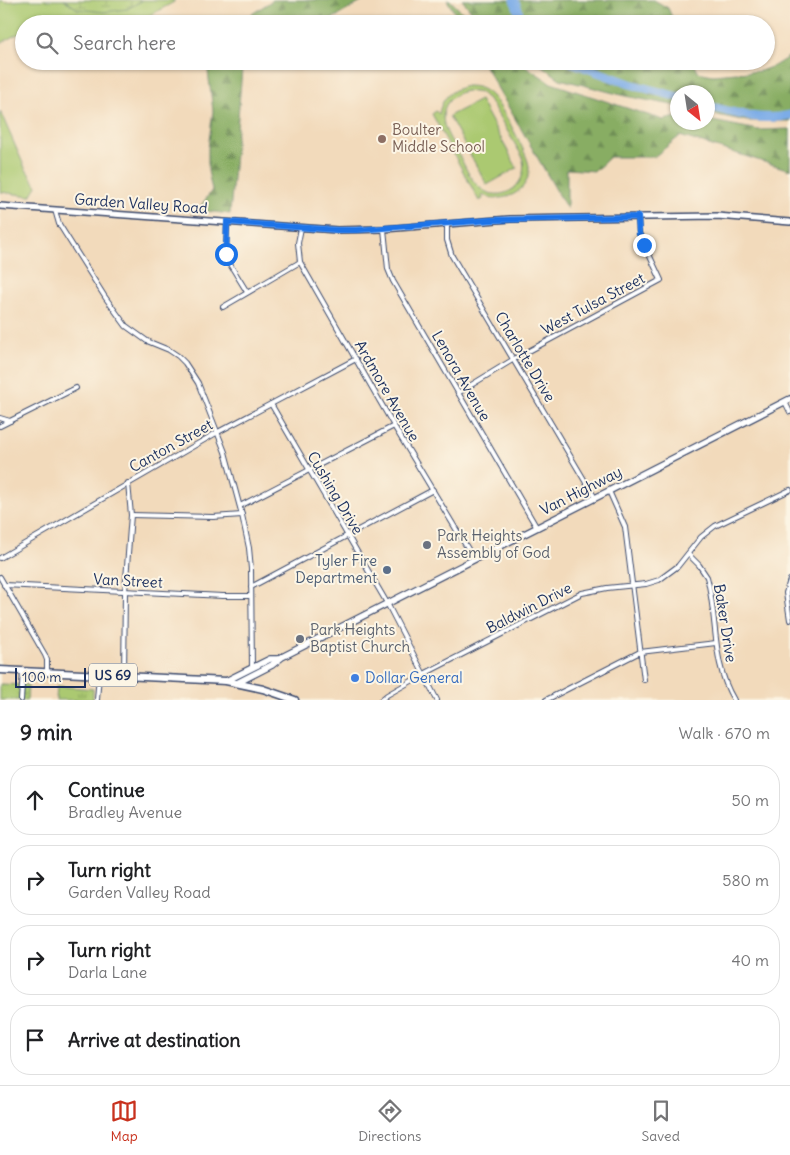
<!DOCTYPE html>
<html lang="en">
<head>
<meta charset="utf-8">
<style>
	:root { --surface:#fff; --page:#f6f6f6; --text:#202124; --muted:#757577; --line:#e0e0e0; --accent:#c8321e }
	body { margin:0; font-family:Delius,sans-serif; background:var(--page); color:var(--text) }
	.compass { position:absolute; left:670px; top:85px; width:45px; height:45px; border-radius:50%; background:var(--surface); box-shadow:0 1px 4px #0004; rotate:150deg }
	.scale { position:absolute; left:15px; bottom:12px; width:71px; box-sizing:border-box; padding-left:5px; border:2px solid #1b2f5e; border-top:0; font-size:14px; line-height:18px; white-space:nowrap; color:#1b2f5e; -webkit-text-stroke:4px #fcf5e5; paint-order:stroke }
	.stop { position:absolute; width:15px; height:15px; margin:-11px; border:4px solid #1a73e8; border-radius:50%; background:#fff }
	.stop.end { background:#1a73e8; border-color:#fff; box-shadow:0 1px 5px #0008 }
	.list { margin:0; padding:0; list-style:none }
	h2 { display:flex; justify-content:space-between; align-items:center; height:65px; margin:0; padding:0 20px; font-size:21px }
	h2 small { font-size:16px; font-weight:400; color:var(--muted) }
	.list li { display:grid; grid-template-columns:32px 1fr auto; gap:15px; align-items:center; box-sizing:border-box; height:70px; margin:0 10px 10px; padding:0 10px; border:1px solid var(--line); border-radius:20px }
	.list b { display:block; font-size:19px; white-space:nowrap }
	.list p { margin:0; font-size:16px; white-space:nowrap; color:var(--muted) }
	.list em { font-size:16px; font-style:normal; color:var(--muted) }
	.icon { flex:none; width:28px; height:28px; fill:none; stroke:currentColor; stroke-width:2; stroke-linecap:round; stroke-linejoin:round }
	.map { position:relative; flex:none; width:790px; height:700px; overflow:hidden }
	.search { position:absolute; background:var(--surface); box-shadow:0 1px 4px #0004; left:15px; right:15px; top:15px; height:55px; display:flex; align-items:center; gap:12px; box-sizing:border-box; padding:0 18px; border-radius:28px; color:var(--muted); font-size:19px }
	.sheet { height:385px; background:var(--surface) }
	nav { display:flex; justify-content:space-around; align-items:center; box-sizing:border-box; height:70px; border-top:1px solid var(--line); background:var(--surface); font-size:14px; color:var(--muted) }
	nav a { display:grid; justify-items:center; gap:2px }
	nav .on { color:var(--accent) }
	.map>svg:first-child { display:block }
</style>
</head>
<body>
<div class="map">
<svg width="790" height="700" viewBox="0 0 790 700">
	<defs>
		<pattern id="forest-firs" width="22" height="20" patternUnits="userSpaceOnUse" patternTransform="scale(1.25)"><rect width="22" height="20" fill="#88ad63"/><path d="M5 1l3.5 6h-7zM16 11l3.5 6h-7z" fill="#6e8d55"/></pattern>
		<pattern id="wetland-marsh" width="20" height="14" patternUnits="userSpaceOnUse" patternTransform="scale(1.25)"><rect width="20" height="14" fill="#abc971"/><path d="M1 5h8M5 5V1M11 12h8M15 12V8" fill="none" stroke="#8aa460"/></pattern>
		<pattern id="park-tufts" width="24" height="20" patternUnits="userSpaceOnUse" patternTransform="scale(1.25)"><rect width="24" height="20" fill="#abc971"/><path d="M3 7l-1-3M5 7V3M7 7l1-3M15 17l-1-3M17 17v-4M19 17l1-3" fill="none" stroke="#8aa460"/></pattern>
	</defs>
	<rect width="100%" height="100%" fill="#fcf5e5"/>
	<filter id="ink" filterUnits="userSpaceOnUse"><feTurbulence type="fractalNoise" baseFrequency=".02" numOctaves="2"/><feDisplacementMap in="SourceGraphic" scale="10" xChannelSelector="R" yChannelSelector="G"/><feConvolveMatrix kernelMatrix="1 2 1 2 8 2 1 2 1" color-interpolation-filters="sRGB"/></filter>
	<filter id="wash" filterUnits="userSpaceOnUse"><feTurbulence type="fractalNoise" baseFrequency=".0096" numOctaves="4" result="noise"/><feDisplacementMap in="SourceGraphic" scale="20" xChannelSelector="R" yChannelSelector="G"/><feGaussianBlur stdDeviation="1.12" result="paint"/><feColorMatrix in="noise" values="0 0 0 0 0 0 0 0 0 0 0 0 0 0 0 0 0 1.4 0 .05"/><feComposite in="paint" operator="in"/></filter>
	<g filter="url(#wash)">
		<rect width="100%" height="100%" fill="#f2dabb"/>
		<g fill="#abc971" stroke="#637c68" fill-rule="evenodd">
			<path d="M0 0 5 2 24 0H64L78 9H127L143 0H174V2L139 21 128 24H24V33L15 35 0 44Z"/>
			<path d="M467 86C476 86 484 88 491 95 500 103 529 156 529 167 530 193 503 204 482 195L483 199 479 201 432 114 436 111 439 114C441 99 451 89 467 86ZM467 91 481 93 490 101 522 156C525 166 524 177 517 185 513 190 507 193 501 194 477 197 468 172 459 155 451 139 435 120 448 102 453 96 459 92 467 91Z"/>
			<path d="M480 100 517 168 487 185 449 116Z"/>
			<path d="M0 111 25 168 37 186 31 196 0 192Z"/>
		</g>
		<g fill="url(#forest-firs)" stroke="#526e60">
			<path d="M273 0H365L323 24H237Z"/>
			<path d="M447 0H450L474 24H461Z"/>
			<path d="M462 0H654L668 8 675 24H487L473 13Z"/>
			<path d="M790 56V121H747L708 113V92H678L677 106 625 96 560 79 535 61H693L698 72 713 75 760 71 774 66Z"/>
			<path d="M209 61H256L242 69 230 214 198 210 212 190 208 171V148L213 111 208 71Z"/>
			<path d="M482 61H518L551 83 663 120 677 117 678 122H708V120L758 130 790 129V170L680 136 654 157H610L595 171 567 169V209Z"/>
		</g>
		<path fill="url(#wetland-marsh)" stroke="#637c68" d="M64 0H143L127 9 104 12 78 9Z"/>
		<g fill="url(#park-tufts)" stroke="#637c68">
			<path d="M0 684 28 685 27 700H0Z"/>
			<path d="M57 686 93 689V700H56Z"/>
		</g>
		<g fill="none" stroke-linecap="round" stroke-linejoin="round">
			<g stroke="#7cace7" stroke-width="9">
				<path d="M514 0 518 9 521 24"/>
				<path d="M568 61 630 84 678 97"/>
				<path d="M708 106C735 113 762 122 790 115"/>
			</g>
		</g>
	</g>
	<g filter="url(#ink)">
		<g fill="none" stroke-linecap="round" stroke-linejoin="round">
			<g stroke="#3b496c" stroke-width="6">
				<g id="minor">
					<path d="M55 210 59 224 105 297 126 326 147 341 169 350 178 356 185 363 198 383 225 452 242 515 249 548 251 569 252 668"/>
					<path d="M227 222 226 255 228 261 247 292"/>
					<path d="M447 223V240L452 256 595 498"/>
					<path d="M301 228 298 243 300 262 394 426 474 559"/>
					<path d="M384 229 388 269 393 281 537 528"/>
					<path d="M223 307 300 262"/>
					<path d="M458 393 514 359 661 280 639 233 638 217"/>
					<path d="M785 402 790 412"/>
					<path d="M271 404 387 603 437 700"/>
					<path d="M0 418 10 421"/>
					<path d="M0 426 76 388"/>
					<path d="M609 491 625 527 644 680"/>
					<path d="M240 506 394 426"/>
					<path d="M131 515 213 517 242 515"/>
					<path d="M688 554 699 565 707 577C718 618 711 662 734 700"/>
					<path d="M0 558 218 432 356 359"/>
					<path d="M0 577 45 655 47 660V672"/>
					<path d="M790 580 786 593 790 620"/>
					<path d="M4 585 223 596H251"/>
					<path d="M251 587 433 490"/>
					<path d="M124 675 125 592 131 515 128 483"/>
					<path d="M21 700 23 671"/>
					<path d="M97 700 99 675"/>
					<path d="M381 700 387 695 424 674 582 593 607 588 646 584 659 580 678 566 701 537 715 526 790 490"/>
					<path d="M546 700 640 652 716 643"/>
				</g>
			</g>
			<g stroke="#3b496c" stroke-width="8">
				<path id="tertiary" d="M0 206 337 230 384 229 510 219 717 216 790 222"/>
			</g>
			<g stroke="#3b496c" stroke-width="8">
				<g id="secondary">
					<path d="M226 681 270 659H277"/>
					<path d="M237 683 272 665 282 657 790 399"/>
				</g>
			</g>
			<g stroke="#3b496c" stroke-width="9">
				<path id="primary" d="M0 670 226 681 263 689 295 700"/>
			</g>
			<use href="#minor" stroke="#fff" stroke-width="4"/>
			<use href="#tertiary" stroke="#fff" stroke-width="5"/>
			<use href="#secondary" stroke="#fff" stroke-width="5.5"/>
			<use href="#primary" stroke="#fff" stroke-width="6"/>
		</g>
	</g>
	<g fill="none" stroke-linecap="round" stroke-linejoin="round" filter="url(#ink)">
		<path stroke="#1a73e8" stroke-width="6" d="M226 254 227 222 337 230H357L491 220 638 217 639 234 644 245"/>
	</g>
	<circle fill="#8d6e63" stroke="#fcf5e5" stroke-width="2" cx="382" cy="139" r="5"/>
	<g fill="#6b7280" stroke="#fcf5e5" stroke-width="2">
		<circle cx="427" cy="545" r="5"/>
		<circle cx="300" cy="639" r="5"/>
	</g>
	<circle fill="#5c6f8a" stroke="#fcf5e5" stroke-width="2" cx="387" cy="570" r="5"/>
	<circle fill="#3f7fe0" stroke="#fcf5e5" stroke-width="2" cx="355" cy="678" r="5"/>
	<g text-anchor="middle" stroke-width="4" stroke-linejoin="round" paint-order="stroke">
		<rect fill="#fcf5e5" stroke="#5e6a86" stroke-width="1" x="89" y="663.5" width="48" height="23" rx="4"/>
		<g font-size="14" font-weight="bold" fill="#1b2f5e">
			<text x="113" y="680">US 69</text>
		</g>
		<g font-size="15" fill="#785e54" stroke="#fcf5e5" text-anchor="start">
			<text x="392" y="135">Boulter<tspan x="392" dy="17">Middle School</tspan></text>
		</g>
		<g font-size="15" fill="#1b2f5e" stroke="#fcf5e5">
			<text transform="translate(141 204) rotate(4)" y="5">Garden Valley Road</text>
			<text transform="translate(593 304) rotate(-28)" y="5">West Tulsa Street</text>
			<text transform="translate(525 357) rotate(59)" y="5">Charlotte Drive</text>
			<text transform="translate(461 376) rotate(60)" y="5">Lenora Avenue</text>
			<text transform="translate(387 391) rotate(60)" y="5">Ardmore Avenue</text>
			<text transform="translate(171 446) rotate(-29)" y="5">Canton Street</text>
			<text transform="translate(581 491) rotate(-27)" y="5">Van Highway</text>
			<text transform="translate(335 493) rotate(59)" y="5">Cushing Drive</text>
			<text transform="translate(128 581) rotate(3)" y="5">Van Street</text>
			<text transform="translate(529 608) rotate(-27)" y="5">Baldwin Drive</text>
			<text transform="translate(725 623) rotate(81)" y="5">Baker Drive</text>
		</g>
		<g font-size="15" fill="#5b616d" stroke="#fcf5e5" text-anchor="start">
			<text x="437" y="541">Park Heights<tspan x="437" dy="17">Assembly of God</tspan></text>
			<text x="310" y="635">Park Heights<tspan x="310" dy="17">Baptist Church</tspan></text>
		</g>
		<g font-size="15" fill="#4e5e75" stroke="#fcf5e5" text-anchor="end">
			<text x="377" y="566">Tyler Fire<tspan x="377" dy="17">Department</tspan></text>
		</g>
		<g font-size="15" fill="#366cbe" stroke="#fcf5e5" text-anchor="start">
			<text x="365" y="683">Dollar General</text>
		</g>
	</g>
</svg>
<svg class="compass" viewBox="-18 -18 36 36"><path d="M0-13l5 13h-10z" fill="#e53935"/><path d="M0 13l5-13h-10z" fill="#757577"/></svg>
<div class="scale">100 m</div>
<div class="stop" style="left:226px;top:254px"></div>
<div class="stop end" style="left:644px;top:245px"></div>
<div class="search"><svg class="icon" aria-label="search" viewBox="0 0 24 24"><circle cx="10" cy="10" r="6"/><path d="M15 15l6 6"/></svg>Search here</div>
</div>
<section class="sheet">
<h2>9 min<small>Walk · 670 m</small></h2>
<ul class="list">
<li><svg class="icon" aria-label="ahead" viewBox="0 0 24 24"><path d="M12 20V5M6 11l6-6 6 6"/></svg><div><b>Continue</b><p>Bradley Avenue</p></div><em>50 m</em></li>
<li><svg class="icon" aria-label="right" viewBox="0 0 24 24"><path d="M7 20v-9h11M14 6l5 5-5 5"/></svg><div><b>Turn right</b><p>Garden Valley Road</p></div><em>580 m</em></li>
<li><svg class="icon" aria-label="right" viewBox="0 0 24 24"><path d="M7 20v-9h11M14 6l5 5-5 5"/></svg><div><b>Turn right</b><p>Darla Lane</p></div><em>40 m</em></li>
<li><svg class="icon" aria-label="arrive" viewBox="0 0 24 24"><path d="M6 21V4h12l-3 4 3 4H6"/></svg><div><b>Arrive at destination</b></div></li>
</ul>
</section>
<nav>
<a class="on"><svg class="icon" aria-label="map" viewBox="0 0 24 24"><path d="M3 6l6-2 6 2 6-2v14l-6 2-6-2-6 2zM9 4v14M15 6v14"/></svg>Map</a>
<a><svg class="icon" aria-label="directions" viewBox="0 0 24 24"><path d="M12 3l9 9-9 9-9-9zM9 14v-3h6M13 9l2 2-2 2"/></svg>Directions</a>
<a><svg class="icon" aria-label="saved" viewBox="0 0 24 24"><path d="M7 4h10v16l-5-4-5 4z"/></svg>Saved</a>
</nav>
</body>
</html>
